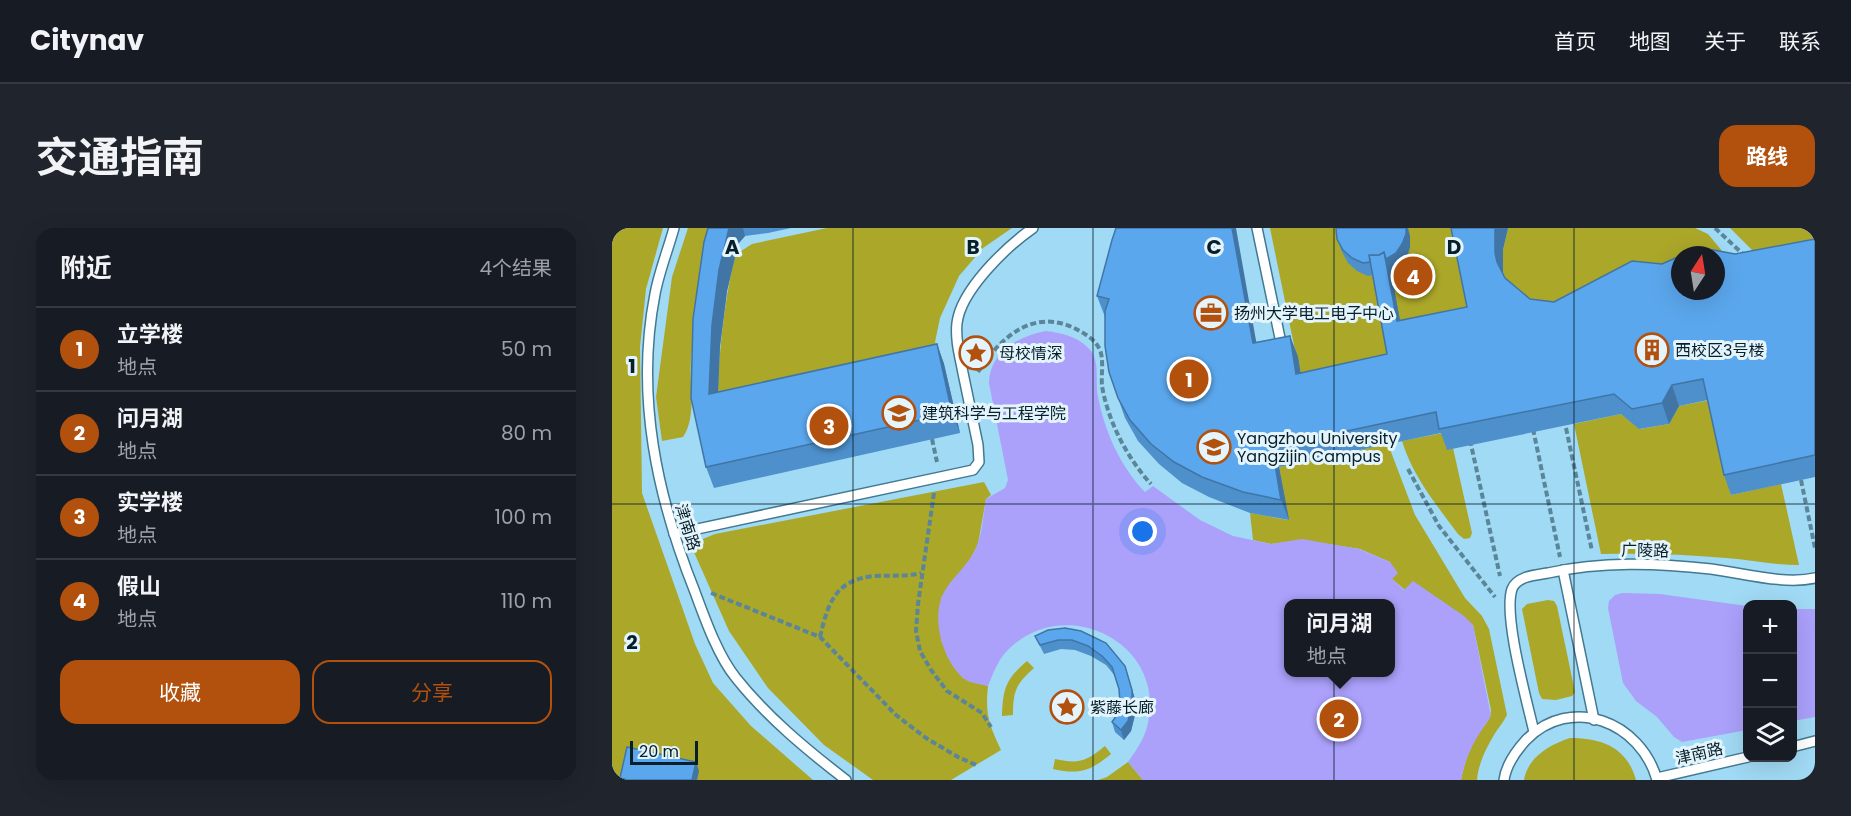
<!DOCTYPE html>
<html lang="zh">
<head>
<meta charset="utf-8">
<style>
	:root { --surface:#171b24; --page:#20242c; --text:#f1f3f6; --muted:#9ea1a6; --line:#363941; --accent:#b2510d }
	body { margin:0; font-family:Poppins,"Noto Sans SC",sans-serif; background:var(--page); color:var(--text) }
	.controls { position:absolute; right:18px; bottom:18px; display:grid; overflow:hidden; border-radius:12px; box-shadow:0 6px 24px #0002 }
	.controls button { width:54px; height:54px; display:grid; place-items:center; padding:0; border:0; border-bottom:2px solid var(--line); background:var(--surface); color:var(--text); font:30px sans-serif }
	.compass { position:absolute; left:1059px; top:18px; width:54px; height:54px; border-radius:50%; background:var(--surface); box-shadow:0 6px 24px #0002; rotate:12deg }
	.scale { position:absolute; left:18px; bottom:15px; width:68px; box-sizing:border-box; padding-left:6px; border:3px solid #071f29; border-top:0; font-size:16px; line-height:21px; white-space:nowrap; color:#071f29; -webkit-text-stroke:4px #e4f4fc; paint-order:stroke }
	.you { position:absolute; left:531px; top:304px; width:21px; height:21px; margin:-15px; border:4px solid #fff; border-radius:50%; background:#1a73e8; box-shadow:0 0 0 9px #1a73e833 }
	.badge { display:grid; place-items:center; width:39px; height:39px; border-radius:50%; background:var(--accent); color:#fff; font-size:20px; font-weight:700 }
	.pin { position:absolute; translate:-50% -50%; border:3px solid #fff; box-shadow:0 2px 6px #0006 }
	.popup { position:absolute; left:672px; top:371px; width:111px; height:78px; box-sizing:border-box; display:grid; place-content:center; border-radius:12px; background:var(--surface); filter:drop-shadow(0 2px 4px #0005); font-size:20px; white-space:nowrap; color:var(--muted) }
	.popup b { font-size:22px; color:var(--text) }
	.popup::after { content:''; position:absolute; left:50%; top:100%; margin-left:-12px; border:12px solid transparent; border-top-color:var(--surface) }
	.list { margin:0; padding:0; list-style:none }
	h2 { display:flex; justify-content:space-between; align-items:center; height:78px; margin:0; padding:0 24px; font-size:26px }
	h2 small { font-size:20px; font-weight:400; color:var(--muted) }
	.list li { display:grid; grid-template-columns:39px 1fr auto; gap:18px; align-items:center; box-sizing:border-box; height:84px; padding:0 24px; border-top:2px solid var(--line) }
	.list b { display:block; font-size:22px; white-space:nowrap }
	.list p { margin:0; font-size:20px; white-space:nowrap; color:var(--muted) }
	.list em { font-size:20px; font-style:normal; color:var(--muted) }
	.actions { display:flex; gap:12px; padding:18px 24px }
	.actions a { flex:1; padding:14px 0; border:2px solid var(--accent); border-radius:18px; text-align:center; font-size:21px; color:var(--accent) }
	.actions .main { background:var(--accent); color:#fff }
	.icon { flex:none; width:33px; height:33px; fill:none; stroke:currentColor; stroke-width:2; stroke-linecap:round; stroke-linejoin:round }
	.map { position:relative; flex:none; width:1203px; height:552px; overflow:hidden; border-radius:18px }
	header { display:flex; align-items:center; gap:36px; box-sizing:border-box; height:84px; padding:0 30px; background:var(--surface); border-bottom:2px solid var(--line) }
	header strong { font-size:28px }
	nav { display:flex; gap:33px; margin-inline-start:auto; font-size:21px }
	.intro { display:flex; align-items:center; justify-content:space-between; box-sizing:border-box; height:144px; padding:0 36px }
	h1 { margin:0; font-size:42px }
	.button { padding:15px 27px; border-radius:18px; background:var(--accent); color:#fff; font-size:21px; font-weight:700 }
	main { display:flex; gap:36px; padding:0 36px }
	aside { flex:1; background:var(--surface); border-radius:18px; box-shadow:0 6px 24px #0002 }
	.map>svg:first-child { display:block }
</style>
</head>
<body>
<header>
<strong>Citynav</strong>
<nav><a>首页</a><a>地图</a><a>关于</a><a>联系</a></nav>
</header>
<div class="intro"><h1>交通指南</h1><a class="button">路线</a></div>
<main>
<aside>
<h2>附近<small>4个结果</small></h2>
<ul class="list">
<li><span class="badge">1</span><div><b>立学楼</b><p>地点</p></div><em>50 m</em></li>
<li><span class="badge">2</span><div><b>问月湖</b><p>地点</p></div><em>80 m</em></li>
<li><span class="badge">3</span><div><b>实学楼</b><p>地点</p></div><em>100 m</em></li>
<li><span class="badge">4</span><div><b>假山</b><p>地点</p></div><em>110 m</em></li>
</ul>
<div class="actions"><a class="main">收藏</a><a>分享</a></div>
</aside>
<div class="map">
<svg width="1203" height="552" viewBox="0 0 1203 552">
	<rect width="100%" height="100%" fill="#a1daf5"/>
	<g fill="#aaa729">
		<path d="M0 0H51L34 61 28 119 30 265 83 416 101 455 139 498 201 552H0Z"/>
		<path d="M76 0H102C92 44 83 87 79 132 77 157 85 188 71 209L50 213 44 169 60 49Z"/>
		<path d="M215 0H400L371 20 347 48 328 90 323 114 332 136 105 186C106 132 111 79 123 27L140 16Z"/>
		<path d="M658 0H842L863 99 782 147 692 166Z"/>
		<path d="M896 0H1083L1096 6 1120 35 1104 27H1068V52L954 93 910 80 891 45V21Z"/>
		<path d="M1118 0H1203V23L1148 30Z"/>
		<path d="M1098 172 1119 267 1169 256 1187 337C1162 337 1139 332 1114 330 1072 326 1031 325 989 326L962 196 1009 186 1028 201 1057 196 1067 178Z"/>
		<path d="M831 205 841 220 860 305 858 310 852 311 846 306C824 276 801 249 790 213Z"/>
		<path d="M776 216 803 287 853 370 870 388 877 401 895 487C891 495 886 500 882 507 874 520 866 537 865 552H849C852 537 856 525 863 511 868 501 879 494 879 482L861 397 801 354 793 362 780 351 778 334 748 321 690 312 659 316 641 312 638 285 676 292 667 239Z"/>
		<path d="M372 254 379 267 374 271 366 316 359 330 329 370V412L341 438 351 450 376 458C373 487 377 496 389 522L339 552H261L212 517 156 460 117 403 81 322 86 313 103 306Z"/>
		<path d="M936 372 942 373 945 378 963 464 960 468 944 472 930 471 927 465 910 381 915 376Z"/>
		<path d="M415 433 422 440C404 456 401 463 401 487L390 488C391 460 394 451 415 433Z"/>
		<path d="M958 510C989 510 1015 519 1024 552H912C916 529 937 517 958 510Z"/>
		<path d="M493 518 499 526C478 543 468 547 441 541L443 531C466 536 474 534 493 518Z"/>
		<path d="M516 534 531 552H486L495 549Z"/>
	</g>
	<g fill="#aba1fb" fill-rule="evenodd">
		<path d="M434 103C450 105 468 109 479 123 488 134 483 156 486 169 493 204 508 238 533 264L541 258 588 292 621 308 659 316 690 311 747 321 778 334 786 345 780 351 792 362 801 353 852 388 861 397 879 488C864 510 854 525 849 552H531L516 534C526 520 535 507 537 489 549 413 454 368 399 419 387 429 382 443 376 458 367 456 356 455 350 449 331 431 321 395 329 371 336 351 358 338 365 317 371 303 371 286 374 271L393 260 396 252 377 155C378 124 406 108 434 103ZM676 376H778V444H676Z"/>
		<path d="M1010 365 1048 366 1135 378V502L1070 514 1062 509 1045 489 1024 473 1011 455 996 380 997 373 1003 367Z"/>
		<path d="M1181 381H1203V489L1181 493Z"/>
	</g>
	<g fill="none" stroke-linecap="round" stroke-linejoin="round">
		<g stroke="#427991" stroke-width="12">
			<g id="service">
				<path d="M62 0C56 22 47 44 43 66 23 168 45 269 83 364 93 391 106 428 124 450 155 489 195 522 234 552"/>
				<path d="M645 0 668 110"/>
				<path d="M62 306 361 242 367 234 366 217C361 193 356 169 351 145 348 129 343 112 345 95 349 62 394 19 421 0"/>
				<path d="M951 342 982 492"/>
				<path d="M922 504C915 473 891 388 900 361 905 348 924 347 936 345 990 333 1045 335 1099 341 1131 345 1172 357 1203 350"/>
				<path d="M1180 519 1203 513"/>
				<path d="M1045 550 1136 529"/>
				<path d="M892 552C894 537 904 523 914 512 959 466 1029 494 1045 552"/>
			</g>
		</g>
		<g stroke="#5b8598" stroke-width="4" stroke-dasharray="6 3" stroke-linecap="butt">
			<path d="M1103 0 1133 28"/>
			<path d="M640 87 650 85"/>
			<path d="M366 144C388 110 421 79 464 101 473 106 483 111 488 122 492 132 489 147 490 158 496 193 515 230 539 256"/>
			<path d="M954 200 980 323"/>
			<path d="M921 201 948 329"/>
			<path d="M320 211 325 234"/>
			<path d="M858 212 888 348"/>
			<path d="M796 241 827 298 883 369"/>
			<path d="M1189 252 1203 320"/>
			<path d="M322 265 306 376 304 403 308 423 319 442 335 463 370 485 379 499"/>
			<path d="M99 365 208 409 284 487 314 510 346 529 364 537"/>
			<path d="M208 409C216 375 223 352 262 348 279 347 293 349 309 345"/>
		</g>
		<use href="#service" stroke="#fff" stroke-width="9"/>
	</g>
	<g fill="#4e90cc">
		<path d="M96 0H179L156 5 133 8 126 16 115 63 108 118 106 164 325 116 332 136 348 205 102 260 94 239Z"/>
		<path d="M839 0H896L891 21V45L893 50 918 71 942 74 1050 36 1123 26 1203 11V249L1119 267 1112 247 1096 172 1067 178 1057 196 1027 201 1009 186 835 222 829 205 667 239 677 292 638 285 597 269 570 255 547 236 526 213 513 190 506 170 493 89 485 68 645 114 678 108 686 129 688 145 775 126 761 47 756 48 745 43 736 35 730 24 725 11 798 8V19L795 29 788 38 779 44 788 93 855 79Z"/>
		<path d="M453 400 513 438 523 471V487L519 503 512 512 503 504 500 494 505 487 508 475 507 461 503 448 494 437 479 428 463 422 449 421 432 426 423 408Z"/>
	</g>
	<g fill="#4075a6">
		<path d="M117 0H131L133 8 126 16 115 63 108 118 105 186 97 166 100 97 107 42Z"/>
		<path d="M620 0H624L648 135 641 115Z"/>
		<path d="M794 0H796L798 8V19L795 29 788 38 779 44 792 114 785 93 772 24Z"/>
		<path d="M883 0H896L891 21V45L885 34 883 25Z"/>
		<path d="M678 108 686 129 692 166 684 146Z"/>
		<path d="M325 116 332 136 348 205 340 185Z"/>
		<path d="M1060 157 1067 178 1057 196 1050 175Z"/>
		<path d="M660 219 667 239 677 292 669 272Z"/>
		<path d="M513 438 523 471V487L519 503 512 512 509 502Z"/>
		<path d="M84 534 87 543 85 552H80Z"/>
	</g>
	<g fill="#5ba7ed" stroke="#4075a6" stroke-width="1.5">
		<path d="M96 0H117L107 42 100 97 97 166 325 116 340 185 94 239 79 170 81 91 92 14Z"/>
		<path d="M504 0H620L641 115 678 108 684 146 775 126 757 27H767L772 24 785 93 855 79 839 0H883V25L885 34 893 50 918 71 942 74 1020 33 1050 36 1068 28V63H1104V27H1071L1085 21H1096L1123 26 1203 11V227L1112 247 1091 151 1060 157 1050 175 1020 181 1002 166 827 201 824 184 660 219 669 272 631 264 590 249 562 234 539 216 518 192 506 170 497 144 493 118V83L497 71 485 68 500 12Z"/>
		<path d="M724 0H794V6L790 16 784 25 774 31 772 24 767 27H757L758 34 751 35 740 30 731 22 725 11Z"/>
		<path d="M453 400 469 403 494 415 513 438 520 462V477L516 493 509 502 500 494 505 487 508 475 507 461 500 439 490 428 476 418 460 412H446L428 417 423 408 436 402Z"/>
		<path d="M15 519 84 534 80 552H16L8 550Z"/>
	</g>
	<path fill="none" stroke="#071f29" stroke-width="1.5" stroke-opacity="0.55" d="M241 0V552M481 0V552M722 0V552M962 0V552M0 276H1203"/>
	<defs>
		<g id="office-ring" transform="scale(1.725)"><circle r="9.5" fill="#e4f4fc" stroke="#b2510d" stroke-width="1.5"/><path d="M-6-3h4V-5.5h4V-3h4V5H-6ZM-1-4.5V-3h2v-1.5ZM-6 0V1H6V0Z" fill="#b2510d"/></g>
		<g id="building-ring" transform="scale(1.725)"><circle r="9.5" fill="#e4f4fc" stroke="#b2510d" stroke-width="1.5"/><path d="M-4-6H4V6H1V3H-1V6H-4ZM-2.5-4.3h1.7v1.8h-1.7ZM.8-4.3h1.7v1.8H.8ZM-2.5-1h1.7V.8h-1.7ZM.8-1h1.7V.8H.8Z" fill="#b2510d"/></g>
		<g id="sight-ring" transform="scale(1.725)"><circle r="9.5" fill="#e4f4fc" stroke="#b2510d" stroke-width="1.5"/><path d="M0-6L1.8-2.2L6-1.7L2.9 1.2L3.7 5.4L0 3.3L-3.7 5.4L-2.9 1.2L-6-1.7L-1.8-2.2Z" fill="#b2510d"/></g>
		<g id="university-ring" transform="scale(1.725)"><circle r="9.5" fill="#e4f4fc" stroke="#b2510d" stroke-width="1.5"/><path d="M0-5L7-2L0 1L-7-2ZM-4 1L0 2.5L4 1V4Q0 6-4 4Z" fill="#b2510d"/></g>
	</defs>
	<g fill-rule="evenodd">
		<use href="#office-ring" x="599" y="85"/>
		<use href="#building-ring" x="1040" y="122"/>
		<use href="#sight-ring" x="364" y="125"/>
		<use href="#university-ring" x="287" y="185"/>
		<use href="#university-ring" x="602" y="219"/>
		<use href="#sight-ring" x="455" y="479"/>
	</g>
	<g text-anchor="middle" stroke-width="6" stroke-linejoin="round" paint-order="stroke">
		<g font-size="16" fill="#071f29" stroke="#e4f4fc" text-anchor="start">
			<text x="622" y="91">扬州大学电工电子中心</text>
			<text x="1063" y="128">西校区3号楼</text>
			<text x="387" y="131">母校情深</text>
			<text x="310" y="191">建筑科学与工程学院</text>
			<text x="625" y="216">Yangzhou University<tspan x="625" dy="18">Yangzijin Campus</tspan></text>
			<text x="478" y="485">紫藤长廊</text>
		</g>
		<g font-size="16" fill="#071f29" stroke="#e4f4fc">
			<text transform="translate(76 299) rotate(72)" y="6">津南路</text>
			<text transform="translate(1033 322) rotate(1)" y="6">广陵路</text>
			<text transform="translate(1087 525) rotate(-13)" y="6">津南路</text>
		</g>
	</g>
	<g font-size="20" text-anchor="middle" font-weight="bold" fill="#071f29" stroke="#e4f4fc" stroke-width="6" stroke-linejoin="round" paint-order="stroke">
		<text x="120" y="26">A</text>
		<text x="361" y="26">B</text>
		<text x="602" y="26">C</text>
		<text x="842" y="26">D</text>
		<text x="20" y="145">1</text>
		<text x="20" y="421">2</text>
	</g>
</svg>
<div class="controls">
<button>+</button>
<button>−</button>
<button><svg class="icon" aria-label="layers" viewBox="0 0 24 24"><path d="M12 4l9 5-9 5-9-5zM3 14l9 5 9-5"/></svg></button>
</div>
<svg class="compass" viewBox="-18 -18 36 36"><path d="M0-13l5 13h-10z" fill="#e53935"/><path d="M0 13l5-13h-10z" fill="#9ea1a6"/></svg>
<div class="scale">20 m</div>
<div class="you"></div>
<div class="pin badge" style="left:577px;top:151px">1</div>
<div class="pin badge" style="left:727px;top:491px">2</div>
<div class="popup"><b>问月湖</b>地点</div>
<div class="pin badge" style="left:217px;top:198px">3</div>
<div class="pin badge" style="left:801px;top:48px">4</div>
</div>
</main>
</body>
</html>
